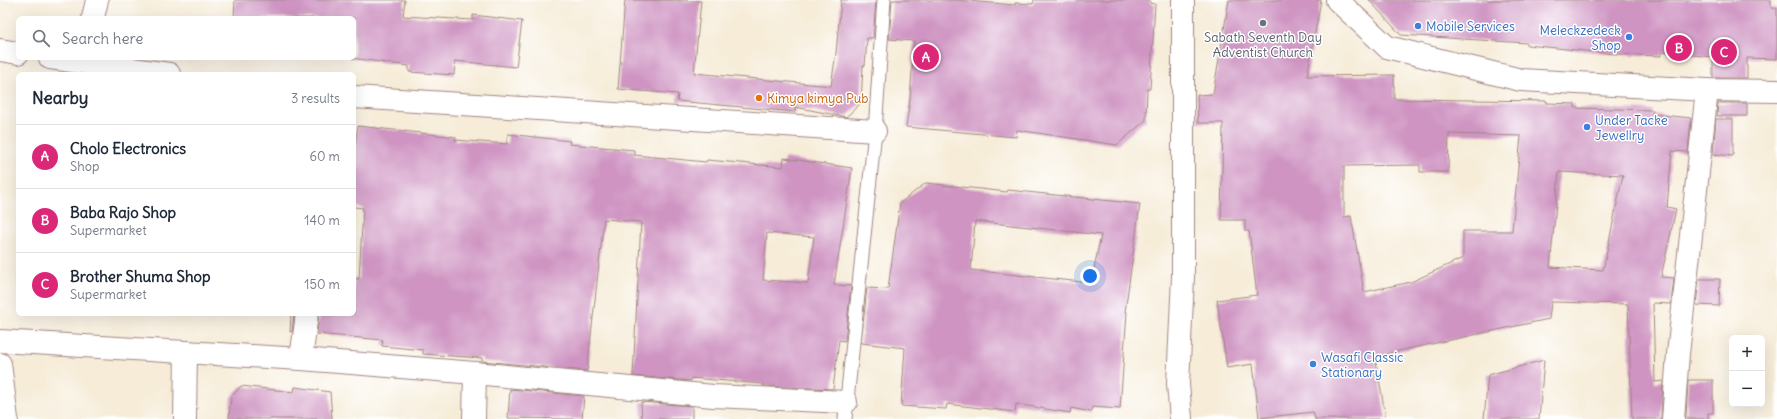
<!DOCTYPE html>
<html lang="en">
<head>
<meta charset="utf-8">
<style>
	:root { --surface:#fff; --page:#f2f2f3; --text:#1f2937; --muted:#747a83; --line:#e0e1e3; --accent:#db2777 }
	body { margin:0; font-family:Delius,sans-serif; background:var(--page); color:var(--text) }
	.controls { position:absolute; right:12px; bottom:12px; display:grid; overflow:hidden; border-radius:6px; box-shadow:0 4px 16px #0002 }
	.controls button { width:36px; height:36px; display:grid; place-items:center; padding:0; border:0; border-bottom:1px solid var(--line); background:var(--surface); color:var(--text); font:20px sans-serif }
	.you { position:absolute; left:1090px; top:276px; width:14px; height:14px; margin:-10px; border:3px solid #fff; border-radius:50%; background:#1a73e8; box-shadow:0 0 0 6px #1a73e833 }
	.badge { display:grid; place-items:center; width:26px; height:26px; border-radius:50%; background:var(--accent); color:#fff; font-size:13px; font-weight:700 }
	.pin { position:absolute; translate:-50% -50%; border:2px solid #fff; box-shadow:0 1px 4px #0006 }
	.list { margin:0; padding:0; list-style:none }
	h2 { display:flex; justify-content:space-between; align-items:center; height:52px; margin:0; padding:0 16px; font-size:17px }
	h2 small { font-size:13px; font-weight:400; color:var(--muted) }
	.list li { display:grid; grid-template-columns:26px 1fr auto; gap:12px; align-items:center; box-sizing:border-box; height:64px; padding:0 16px; border-top:1px solid var(--line) }
	.list b { display:block; font-size:15px; white-space:nowrap }
	.list p { margin:0; font-size:13px; white-space:nowrap; color:var(--muted) }
	.list em { font-size:13px; font-style:normal; color:var(--muted) }
	.icon { flex:none; width:22px; height:22px; fill:none; stroke:currentColor; stroke-width:2; stroke-linecap:round; stroke-linejoin:round }
	.map { position:relative; flex:none; width:1777px; height:419px; overflow:hidden }
	.search { position:absolute; background:var(--surface); box-shadow:0 4px 16px #0002; left:16px; top:16px; width:340px; height:44px; display:flex; align-items:center; gap:10px; box-sizing:border-box; padding:0 14px; border-radius:6px; color:var(--muted); font-size:15px }
	.panel { position:absolute; background:var(--surface); box-shadow:0 4px 16px #0002; left:16px; top:72px; width:340px; height:244px; border-radius:6px }
	.map>svg:first-child { display:block }
</style>
</head>
<body>
<div class="map">
<svg width="1777" height="419" viewBox="0 0 1777 419">
	<rect width="100%" height="100%" fill="#fff"/>
	<filter id="ink" filterUnits="userSpaceOnUse"><feTurbulence type="fractalNoise" baseFrequency=".025" numOctaves="2"/><feDisplacementMap in="SourceGraphic" scale="8" xChannelSelector="R" yChannelSelector="G"/><feConvolveMatrix kernelMatrix="1 2 1 2 8 2 1 2 1" color-interpolation-filters="sRGB"/></filter>
	<filter id="wash" filterUnits="userSpaceOnUse"><feTurbulence type="fractalNoise" baseFrequency=".012" numOctaves="4" result="noise"/><feDisplacementMap in="SourceGraphic" scale="16" xChannelSelector="R" yChannelSelector="G"/><feGaussianBlur stdDeviation="0.9" result="paint"/><feColorMatrix in="noise" values="0 0 0 0 0 0 0 0 0 0 0 0 0 0 0 0 0 1.4 0 .05"/><feComposite in="paint" operator="in"/></filter>
	<g filter="url(#wash)">
		<rect width="100%" height="100%" fill="#f6ecd8"/>
		<g id="blocks">
			<g fill="#cf94c2" fill-rule="evenodd">
				<path d="M235 0H405L403 16 473 20V15L522 21 516 67 455 61 454 75 409 72V66L351 58H354V18H234Z"/>
				<path d="M625 0 701 1 694 73 831 86 836 53 841 0H876L873 38H867L865 66 863 65 861 103 846 117 795 107V112L677 101 678 94 618 89Z"/>
				<path d="M892 0H956L1015 5V3L1033 4 1034 0H1150V3L1155 4 1150 89H1147L1146 120 1117 145 1017 130 1016 137 906 127 910 99 914 41 889 39Z"/>
				<path d="M1229 0H1321L1307 76 1394 75V99L1547 101V103L1575 104V108L1653 110 1652 114 1691 118 1688 152 1672 151 1667 207 1676 209 1661 277 1674 278 1671 304 1653 303 1655 382 1663 381 1661 419H1632L1628 304 1551 302 1549 319 1375 356 1386 419H1315L1313 412 1259 418 1253 364 1227 368 1217 300 1257 295 1249 231H1245V220H1221L1223 123H1198L1197 95 1213 94ZM1449 134 1521 136 1512 231H1463V258L1411 282 1364 292 1351 216 1344 217V166L1420 165V172H1448ZM1559 172 1623 175 1603 270 1550 267Z"/>
				<path d="M1369 0H1771V8H1777V59L1747 58V78H1713V57L1661 52V56L1615 54 1527 45V43L1401 35Z"/>
				<path d="M1718 103H1747V116H1717Z"/>
				<path d="M1716 119H1733V156L1713 154Z"/>
				<path d="M358 126 456 137 455 140 507 144 508 134 570 141 569 144 634 150V155L706 162 707 160 783 167 784 158 852 168 834 285 851 286 845 341 839 340 833 389 763 386V384L691 378V381L633 376 641 222 604 219 587 371 482 361V358L423 354V350L382 346 383 340 317 334 319 314H354V278L359 279 363 208 354 207V150ZM767 233 814 237 808 283 763 280Z"/>
				<path d="M926 183 1007 192 1008 190 1140 204 1125 312H1127L1120 409 1092 407 1091 412 1071 408 1070 413 1016 404 1015 412 947 404 946 409 901 406 905 348 861 343 867 288 888 289 900 203ZM975 221 1101 235 1091 283 971 270Z"/>
				<path d="M1699 279H1720L1719 306 1696 305Z"/>
				<path d="M291 314H294L292 332H290Z"/>
				<path d="M1544 360 1539 419H1484L1488 375Z"/>
				<path d="M1688 380H1713V413H1708V419H1686Z"/>
				<path d="M241 386 294 392 295 387 330 392 332 419H229L231 397Z"/>
				<path d="M510 389 584 396 582 419 508 418Z"/>
				<path d="M641 402 692 406V419H642Z"/>
			</g>
		</g>
	</g>
	<g filter="url(#ink)">
		<use href="#blocks" fill-opacity="0" stroke="#a08682" stroke-width="1"/>
		<g fill="none" stroke-linecap="round" stroke-linejoin="round">
			<g stroke="#a08682" stroke-width="15">
				<path id="service" d="M845 419 875 131 884 0"/>
			</g>
			<g stroke="#a08682" stroke-width="24">
				<g id="minor">
					<path d="M1337 0 1387 47 1521 80 1707 90 1777 91"/>
					<path d="M93 18 97 0"/>
					<path d="M0 50 18 53"/>
					<path d="M50 58 169 74"/>
					<path d="M354 97 875 131"/>
					<path d="M0 341 301 359 475 373 713 396 846 402"/>
					<path d="M301 359 307 314"/>
					<path d="M0 364 7 419"/>
					<path d="M185 419 186 352"/>
					<path d="M474 419 475 373"/>
					<path d="M1181 419 1178 384 1183 277V0"/>
					<path d="M1673 419 1678 354 1707 90"/>
				</g>
			</g>
			<use href="#service" stroke="#fff" stroke-width="13"/>
			<use href="#minor" stroke="#fff" stroke-width="22"/>
		</g>
	</g>
	<circle fill="#6b7280" stroke="#fff" stroke-width="1.5" cx="1263" cy="23" r="4"/>
	<g fill="#3f7fe0" stroke="#fff" stroke-width="1.5">
		<circle cx="1418" cy="26" r="4"/>
		<circle cx="1629" cy="37" r="4"/>
		<circle cx="1587" cy="127" r="4"/>
		<circle cx="1313" cy="364" r="4"/>
	</g>
	<circle fill="#e8710a" stroke="#fff" stroke-width="1.5" cx="759" cy="98" r="4"/>
	<g text-anchor="middle" stroke-width="3" stroke-linejoin="round" paint-order="stroke">
		<g font-size="13" fill="#366cbe" stroke="#fff" text-anchor="start">
			<text x="1426" y="31">Mobile Services</text>
			<text x="1621" y="35" text-anchor="end">Meleckzedeck<tspan x="1621" dy="15">Shop</tspan></text>
			<text x="1595" y="125">Under Tacke<tspan x="1595" dy="15">Jewellry</tspan></text>
			<text x="1321" y="362">Wasafi Classic<tspan x="1321" dy="15">Stationary</tspan></text>
		</g>
		<g font-size="13" fill="#5b616d" stroke="#fff">
			<text x="1263" y="42">Sabath Seventh Day<tspan x="1263" dy="15">Adventist Church</tspan></text>
		</g>
		<g font-size="13" fill="#c56008" stroke="#fff" text-anchor="start">
			<text x="767" y="103">Kimya kimya Pub</text>
		</g>
	</g>
</svg>
<div class="controls">
<button>+</button>
<button>−</button>
</div>
<div class="you"></div>
<div class="pin badge" style="left:926px;top:57px">A</div>
<div class="pin badge" style="left:1679px;top:48px">B</div>
<div class="pin badge" style="left:1724px;top:52px">C</div>
<div class="search"><svg class="icon" aria-label="search" viewBox="0 0 24 24"><circle cx="10" cy="10" r="6"/><path d="M15 15l6 6"/></svg>Search here</div>
<section class="panel">
<h2>Nearby<small>3 results</small></h2>
<ul class="list">
<li><span class="badge">A</span><div><b>Cholo Electronics</b><p>Shop</p></div><em>60 m</em></li>
<li><span class="badge">B</span><div><b>Baba Rajo Shop</b><p>Supermarket</p></div><em>140 m</em></li>
<li><span class="badge">C</span><div><b>Brother Shuma Shop</b><p>Supermarket</p></div><em>150 m</em></li>
</ul>
</section>
</div>
</body>
</html>
